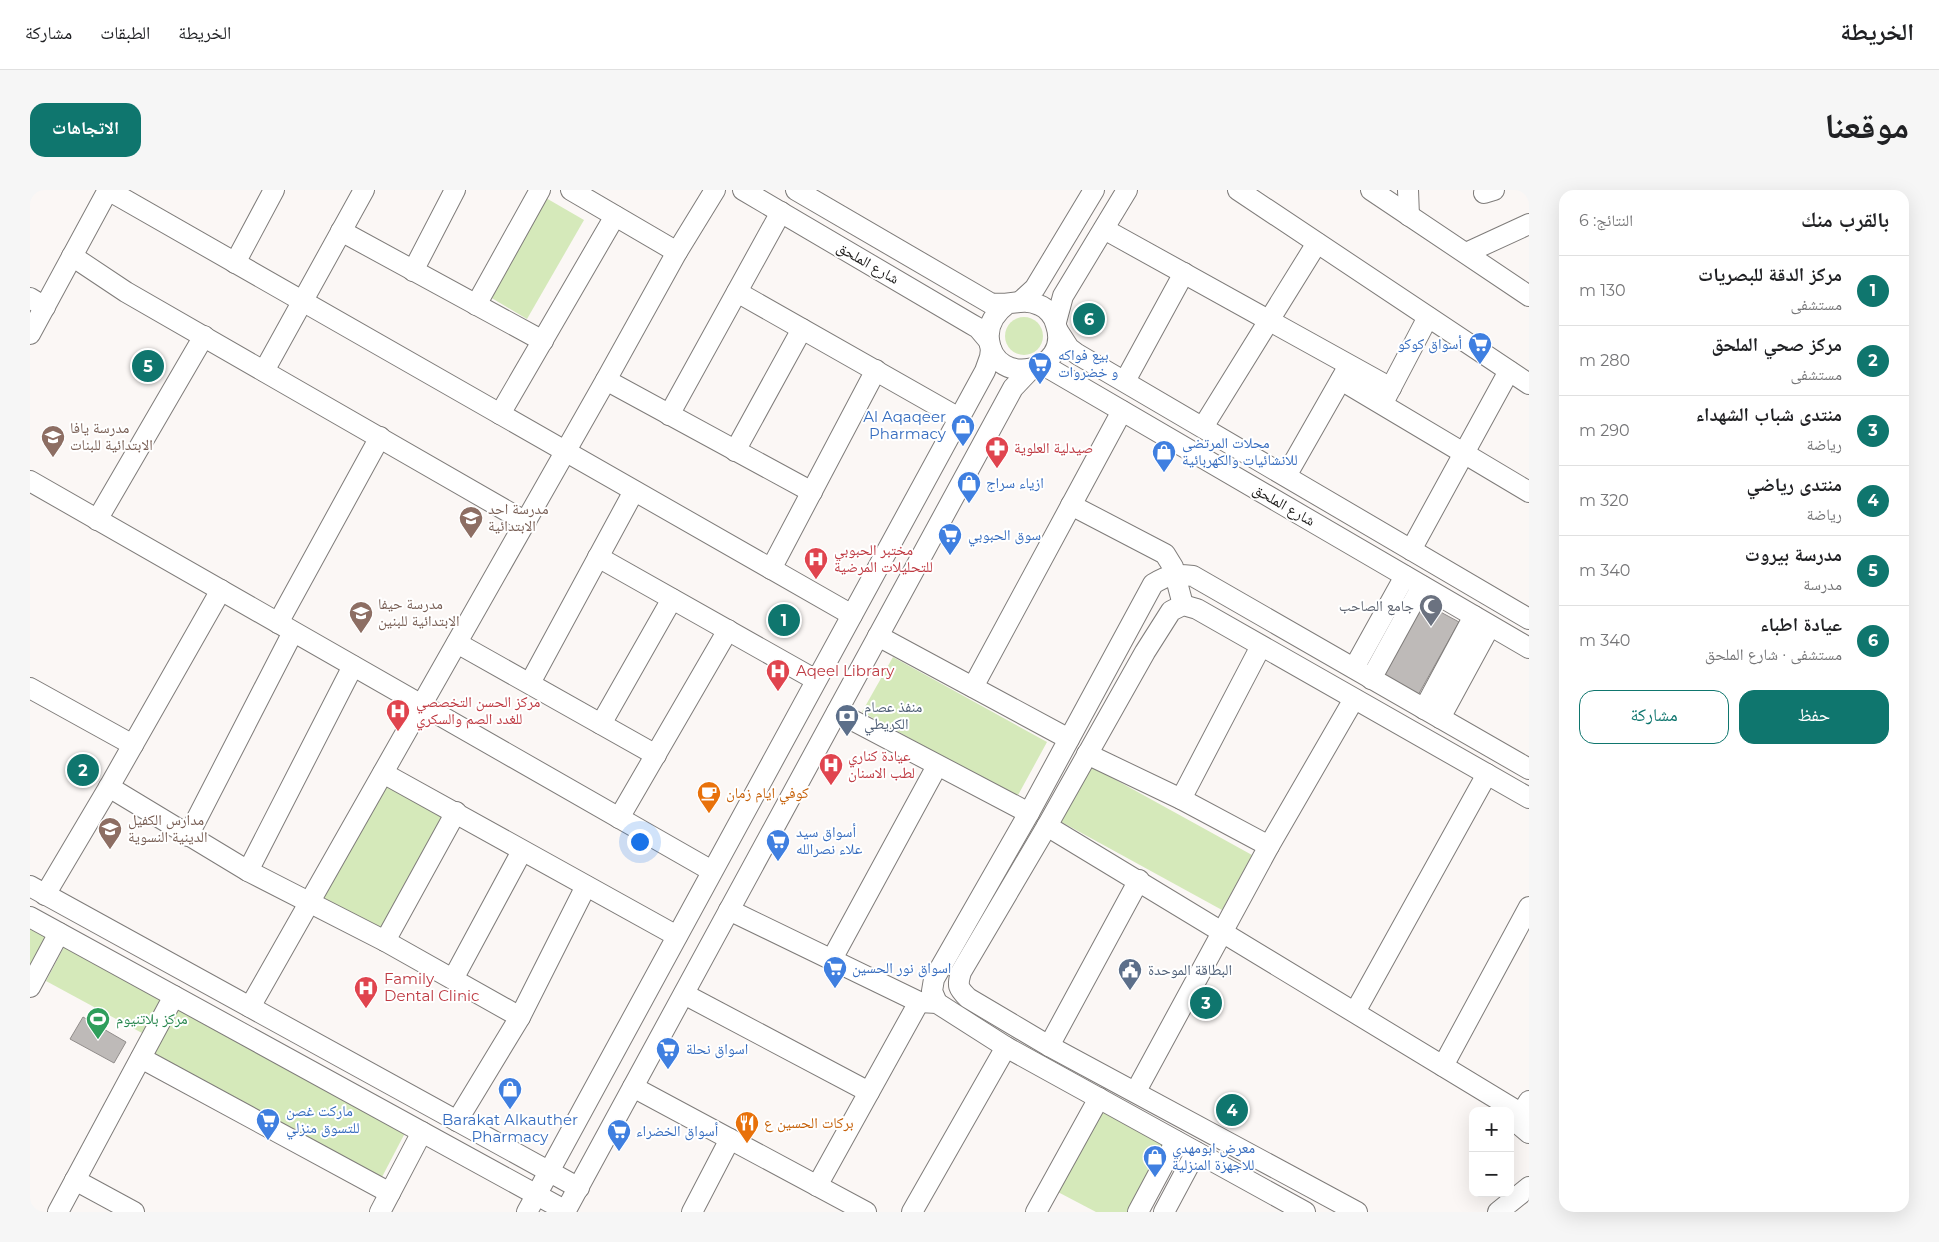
<!DOCTYPE html>
<html lang="ar">
<head>
<meta charset="utf-8">
<style>
	:root { --surface:#fff; --page:#f6f6f6; --text:#202124; --muted:#757577; --line:#e0e0e0; --accent:#0f766e }
	body { margin:0; font-family:Montserrat,"Noto Naskh Arabic",sans-serif; background:var(--page); color:var(--text); direction:rtl }
	.controls { position:absolute; right:15px; bottom:15px; display:grid; overflow:hidden; border-radius:10px; box-shadow:0 5px 20px #0002 }
	.controls button { width:45px; height:45px; display:grid; place-items:center; padding:0; border:0; border-bottom:1px solid var(--line); background:var(--surface); color:var(--text); font:25px sans-serif }
	.you { position:absolute; left:609px; top:651px; width:18px; height:18px; margin:-12px; border:4px solid #fff; border-radius:50%; background:#1a73e8; box-shadow:0 0 0 8px #1a73e833 }
	.badge { display:grid; place-items:center; width:32px; height:32px; border-radius:50%; background:var(--accent); color:#fff; font-size:16px; font-weight:700 }
	.pin { position:absolute; translate:-50% -50%; border:2px solid #fff; box-shadow:0 1px 5px #0006 }
	.list { margin:0; padding:0; list-style:none }
	h2 { display:flex; justify-content:space-between; align-items:center; height:65px; margin:0; padding:0 20px; font-size:21px }
	h2 small { font-size:16px; font-weight:400; color:var(--muted) }
	.list li { display:grid; grid-template-columns:32px 1fr auto; gap:15px; align-items:center; box-sizing:border-box; height:70px; padding:0 20px; border-top:1px solid var(--line) }
	.list b { display:block; font-size:19px; white-space:nowrap }
	.list p { margin:0; font-size:16px; white-space:nowrap; color:var(--muted) }
	.list em { font-size:16px; font-style:normal; color:var(--muted) }
	.actions { display:flex; gap:10px; padding:15px 20px }
	.actions a { flex:1; padding:11px 0; border:1px solid var(--accent); border-radius:15px; text-align:center; font-size:18px; color:var(--accent) }
	.actions .main { background:var(--accent); color:#fff }
	.map { position:relative; flex:none; width:1499px; height:1022px; overflow:hidden; direction:ltr; border-radius:15px }
	header { display:flex; align-items:center; gap:30px; box-sizing:border-box; height:70px; padding:0 25px; background:var(--surface); border-bottom:1px solid var(--line) }
	header strong { font-size:24px }
	nav { display:flex; gap:28px; margin-inline-start:auto; font-size:18px }
	.intro { display:flex; align-items:center; justify-content:space-between; box-sizing:border-box; height:120px; padding:0 30px }
	h1 { margin:0; font-size:35px }
	.button { padding:12px 22px; border-radius:15px; background:var(--accent); color:#fff; font-size:18px; font-weight:700 }
	main { display:flex; gap:30px; padding:0 30px }
	aside { flex:1; background:var(--surface); border-radius:15px; box-shadow:0 5px 20px #0002 }
	.map>svg:first-child { display:block }
</style>
</head>
<body>
<header>
<strong>الخريطة</strong>
<nav><a>الخريطة</a><a>الطبقات</a><a>مشاركة</a></nav>
</header>
<div class="intro"><h1>موقعنا</h1><a class="button">الاتجاهات</a></div>
<main>
<aside>
<h2>بالقرب منك<small>النتائج: 6</small></h2>
<ul class="list">
<li><span class="badge">1</span><div><b>مركز الدقة للبصريات</b><p>مستشفى</p></div><em>130 m</em></li>
<li><span class="badge">2</span><div><b>مركز صحي الملحق</b><p>مستشفى</p></div><em>280 m</em></li>
<li><span class="badge">3</span><div><b>منتدى شباب الشهداء</b><p>رياضة</p></div><em>290 m</em></li>
<li><span class="badge">4</span><div><b>منتدى رياضي</b><p>رياضة</p></div><em>320 m</em></li>
<li><span class="badge">5</span><div><b>مدرسة بيروت</b><p>مدرسة</p></div><em>340 m</em></li>
<li><span class="badge">6</span><div><b>عيادة اطباء</b><p>مستشفى · شارع الملحق</p></div><em>340 m</em></li>
</ul>
<div class="actions"><a class="main">حفظ</a><a>مشاركة</a></div>
</aside>
<div class="map">
<svg width="1499" height="1022" viewBox="0 0 1499 1022">
	<rect width="100%" height="100%" fill="#fbf7f5"/>
	<g fill="#d5e9ba">
		<path d="M516 8 554 30 497 129 460 107Z"/>
		<circle cx="994" cy="146" r="19"/>
		<path d="M863 467 1017 552 987 607 832 522Z"/>
		<path d="M1057 574 1222 665 1192 720 1026 629Z"/>
		<path d="M353 592 414 624 354 740 292 708Z"/>
		<path d="M0 737 19 747 0 782Z"/>
		<path d="M34 757 131 809 112 843 16 791Z"/>
		<path d="M147 818 376 941 352 987 123 864Z"/>
		<path d="M1070 919 1135 954 1097 1022H1066L1026 1001Z"/>
	</g>
	<g fill="#bebab8" stroke="#918d8b">
		<path d="M1392 412 1429 432 1387 507 1350 487Z"/>
		<path d="M53 827 96 852 84 873 40 849Z"/>
	</g>
	<g fill="none" stroke-linecap="round" stroke-linejoin="round">
		<g stroke="#7f7c7a" stroke-width="22">
			<g id="minor">
				<path d="M78 0 822 425"/>
				<path d="M541 0 647 62"/>
				<path d="M713 0 941 134 948 138 959 151"/>
				<path d="M766 0 960 113C978 117 992 107 1009 115 1017 118 1024 126 1026 135 1042 182 965 199 959 150 957 134 965 123 977 114"/>
				<path d="M1208 0 1499 194"/>
				<path d="M1341 0 1499 106"/>
				<path d="M1378 0 1379 26"/>
				<path d="M1454 3 1464 0"/>
				<path d="M1074 39 1361 198"/>
				<path d="M311 41 513 151"/>
				<path d="M1436 63 1499 34"/>
				<path d="M42 66 96 102 496 332"/>
				<path d="M205 73 244 0"/>
				<path d="M383 81 425 0"/>
				<path d="M707 102 929 228"/>
				<path d="M0 108 15 117"/>
				<path d="M992 110 1005 98 1064 0"/>
				<path d="M446 115 510 0"/>
				<path d="M1026 132 1033 106 1097 0"/>
				<path d="M1028 141 1039 158 1047 164 1499 429"/>
				<path d="M0 144 78 0"/>
				<path d="M1007 177H1015L1022 180 1499 458"/>
				<path d="M234 181 334 0"/>
				<path d="M576 190 782 302"/>
				<path d="M1311 190 1499 302"/>
				<path d="M1095 191 1154 83"/>
				<path d="M1355 209 1398 127"/>
				<path d="M470 224 585 26"/>
				<path d="M639 225 751 22"/>
				<path d="M1173 237 1287 53"/>
				<path d="M705 261 772 139"/>
				<path d="M1256 286 1317 179"/>
				<path d="M0 291 682 681"/>
				<path d="M1041 315 1135 364 1143 377 1153 415"/>
				<path d="M67 330 174 146"/>
				<path d="M1381 360 1479 181"/>
				<path d="M568 367 786 490"/>
				<path d="M741 379 846 180"/>
				<path d="M248 433 350 247"/>
				<path d="M848 446 1039 549"/>
				<path d="M427 453 626 565"/>
				<path d="M1324 478 1375 386"/>
				<path d="M1341 489 1392 396"/>
				<path d="M500 493 604 301"/>
				<path d="M943 497 1092 221"/>
				<path d="M0 498 103 555"/>
				<path d="M1394 519 1444 426"/>
				<path d="M807 522 999 623"/>
				<path d="M1410 528 1460 436"/>
				<path d="M571 534 642 409"/>
				<path d="M1057 564 1151 609 1239 656"/>
				<path d="M353 583 647 746"/>
				<path d="M79 597 218 681 355 751 490 827"/>
				<path d="M1151 609 1231 456"/>
				<path d="M589 628 698 440"/>
				<path d="M1017 636 1492 924"/>
				<path d="M158 646 263 442"/>
				<path d="M218 681 323 476"/>
				<path d="M0 696 549 998"/>
				<path d="M15 705 79 597 191 400"/>
				<path d="M699 720 889 812 907 813 976 857 1275 1022"/>
				<path d="M0 727 536 1021"/>
				<path d="M355 751 426 622"/>
				<path d="M802 769 907 576"/>
				<path d="M423 789 492 661"/>
				<path d="M0 797 29 743"/>
				<path d="M654 804 839 902"/>
				<path d="M907 813 902 801 904 789 999 623 1123 394C1139 384 1145 384 1163 386L1499 579"/>
				<path d="M220 817 576 190 647 62 685 0"/>
				<path d="M1325 822 1457 584"/>
				<path d="M1019 856 1109 690"/>
				<path d="M111 868 360 1003"/>
				<path d="M1413 876 1499 717"/>
				<path d="M603 897 836 1022"/>
				<path d="M1106 901 1239 656 1324 509"/>
				<path d="M1499 911 1486 932 1499 943"/>
				<path d="M427 931 490 827 556 696"/>
				<path d="M45 990 104 1022"/>
				<path d="M787 996 889 812"/>
				<path d="M28 1022 144 806"/>
				<path d="M350 1022 392 942"/>
				<path d="M497 1022 955 181 960 167 961 159"/>
				<path d="M535 1022 983 198 1001 179"/>
				<path d="M662 1022 700 949"/>
				<path d="M882 1022 976 857"/>
				<path d="M1006 1022 1069 908"/>
				<path d="M1108 1022 1146 951"/>
				<path d="M1134 1022 1166 962"/>
				<path d="M1327 1022 1019 856 938 808C928 798 927 796 931 782L1017 636 1115 462 1141 421 1153 415 1167 419 1499 608"/>
				<path d="M1468 1022 1499 997"/>
			</g>
		</g>
		<use href="#minor" stroke="#fff" stroke-width="20"/>
	</g>
	<defs>
		<g id="supermarket-pin" transform="scale(1.25)"><path d="M0 17L-7.5 6A9.5 9.5 0 1 1 7.5 6Z" fill="#3f7fe0" stroke="#fff"/><path d="M-6-5.5h2.5l.6 2H6L4.5 2H-2.5L-4.4-4H-6ZM-1.5 3.2a1.3 1.3 0 1 0 .1 0ZM3 3.2a1.3 1.3 0 1 0 .1 0Z" fill="#fff"/></g>
		<g id="shop-pin" transform="scale(1.25)"><path d="M0 17L-7.5 6A9.5 9.5 0 1 1 7.5 6Z" fill="#3f7fe0" stroke="#fff"/><path d="M-5-2.5h2.3a2.7 3.5 0 0 1 5.4 0H5L5.5 6h-11ZM-1.5-2.5h3a1.5 2.3 0 0 0-3 0Z" fill="#fff"/></g>
		<g id="school-pin" transform="scale(1.25)"><path d="M0 17L-7.5 6A9.5 9.5 0 1 1 7.5 6Z" fill="#8d6e63" stroke="#fff"/><path d="M0-5L7-2L0 1L-7-2ZM-4 1L0 2.5L4 1V4Q0 6-4 4Z" fill="#fff"/></g>
		<g id="pharmacy-pin" transform="scale(1.25)"><path d="M0 17L-7.5 6A9.5 9.5 0 1 1 7.5 6Z" fill="#e0444e" stroke="#fff"/><path d="M-2-6h4v4h4v4h-4v4h-4v-4h-4v-4h4Z" fill="#fff"/></g>
		<g id="hospital-pin" transform="scale(1.25)"><path d="M0 17L-7.5 6A9.5 9.5 0 1 1 7.5 6Z" fill="#e0444e" stroke="#fff"/><path d="M-5-5h3v3.5h4V-5h3V5h-3V1.5h-4V5h-3Z" fill="#fff"/></g>
		<g id="mosque-pin" transform="scale(1.25)"><path d="M0 17L-7.5 6A9.5 9.5 0 1 1 7.5 6Z" fill="#6b7280" stroke="#fff"/><path d="M3.5-4.9A6 6 0 1 0 3.5 4.9A5 5 0 1 1 3.5-4.9Z" fill="#fff"/></g>
		<g id="bank-pin" transform="scale(1.25)"><path d="M0 17L-7.5 6A9.5 9.5 0 1 1 7.5 6Z" fill="#5c6f8a" stroke="#fff"/><path d="M-6-4H6V4H-6ZM0-2.3a2.3 2.3 0 1 0 0 4.6a2.3 2.3 0 1 0 0-4.6Z" fill="#fff"/></g>
		<g id="cafe-pin" transform="scale(1.25)"><path d="M0 17L-7.5 6A9.5 9.5 0 1 1 7.5 6Z" fill="#e8710a" stroke="#fff"/><path d="M-5.5-4.5H6V0H3Q3 3.5 0 3.5H-2.5Q-5.5 3.5-5.5 0ZM3-3.2v2h1.7v-2ZM-6 4.5H4V6H-6Z" fill="#fff"/></g>
		<g id="civic-pin" transform="scale(1.25)"><path d="M0 17L-7.5 6A9.5 9.5 0 1 1 7.5 6Z" fill="#5c6f8a" stroke="#fff"/><path d="M-.6-6.5H3V-4.5H.6V-3L4-1V1h2V6H-6V1h2V-1L-.6-3ZM-1.2 2.5V6h2.4V2.5Z" fill="#fff"/></g>
		<g id="stadium-pin" transform="scale(1.25)"><path d="M0 17L-7.5 6A9.5 9.5 0 1 1 7.5 6Z" fill="#2e9e5b" stroke="#fff"/><path d="M0-5a6.5 5 0 1 0 0 10a6.5 5 0 1 0 0-10ZM-3.5-1.8h7v3.6h-7Z" fill="#fff"/></g>
		<g id="restaurant-pin" transform="scale(1.25)"><path d="M0 17L-7.5 6A9.5 9.5 0 1 1 7.5 6Z" fill="#e8710a" stroke="#fff"/><path d="M-5-6h1v4h1v-4h1v4h1v-4h1v5L-1.5 .5V6h-2V.5L-5-1ZM5-6V6H3V1.5H1.5Q1.5-4 5-6Z" fill="#fff"/></g>
	</defs>
	<g fill-rule="evenodd">
		<use href="#supermarket-pin" x="1450" y="154"/>
		<use href="#supermarket-pin" x="1010" y="174"/>
		<use href="#shop-pin" x="933" y="236"/>
		<use href="#school-pin" x="23" y="247"/>
		<use href="#pharmacy-pin" x="967" y="258"/>
		<use href="#shop-pin" x="1134" y="262"/>
		<use href="#shop-pin" x="939" y="293"/>
		<use href="#school-pin" x="441" y="328"/>
		<use href="#supermarket-pin" x="920" y="345"/>
		<use href="#hospital-pin" x="786" y="369"/>
		<use href="#mosque-pin" x="1401" y="416"/>
		<use href="#school-pin" x="331" y="423"/>
		<use href="#hospital-pin" x="748" y="481"/>
		<use href="#hospital-pin" x="368" y="521"/>
		<use href="#bank-pin" x="817" y="526"/>
		<use href="#hospital-pin" x="801" y="575"/>
		<use href="#cafe-pin" x="679" y="603"/>
		<use href="#school-pin" x="80" y="639"/>
		<use href="#supermarket-pin" x="748" y="651"/>
		<use href="#supermarket-pin" x="805" y="778"/>
		<use href="#civic-pin" x="1100" y="780"/>
		<use href="#hospital-pin" x="336" y="798"/>
		<use href="#stadium-pin" x="68" y="829"/>
		<use href="#supermarket-pin" x="638" y="859"/>
		<use href="#shop-pin" x="480" y="899"/>
		<use href="#supermarket-pin" x="238" y="930"/>
		<use href="#restaurant-pin" x="717" y="933"/>
		<use href="#supermarket-pin" x="589" y="941"/>
		<use href="#shop-pin" x="1125" y="967"/>
	</g>
	<g text-anchor="middle" stroke-width="4" stroke-linejoin="round" paint-order="stroke">
		<g font-size="15" fill="#181716" stroke="#fff">
			<text transform="translate(838 73) rotate(30)" y="5">شارع الملحق</text>
			<text transform="translate(1254 315) rotate(30)" y="5">شارع الملحق</text>
		</g>
		<g font-size="15" fill="#366cbe" stroke="#fff" text-anchor="start">
			<text x="1432" y="159" text-anchor="end">أسواق كوكو</text>
			<text x="1028" y="170">بيع فواكه<tspan x="1028" dy="17">و خضروات</tspan></text>
			<text x="916" y="232" text-anchor="end">Al Aqaqeer<tspan x="916" dy="17">Pharmacy</tspan></text>
			<text x="1152" y="258">محلات المرتضى<tspan x="1152" dy="17">للانشائيات والكهربائية</tspan></text>
			<text x="956" y="298">ازياء سراج</text>
			<text x="938" y="350">سوق الحبوبي</text>
			<text x="766" y="647">أسواق سيد<tspan x="766" dy="17">علاء نصرالله</tspan></text>
			<text x="822" y="783">اسواق نور الحسين</text>
			<text x="656" y="864">اسواق نحلة</text>
			<text x="256" y="926">ماركت غصن<tspan x="256" dy="17">للتسوق منزلي</tspan></text>
			<text x="480" y="935" text-anchor="middle">Barakat Alkauther<tspan x="480" dy="17">Pharmacy</tspan></text>
			<text x="606" y="946">أسواق الخضراء</text>
			<text x="1142" y="963">معرض ابومهدي<tspan x="1142" dy="17">للاجهزة المنزلية</tspan></text>
		</g>
		<g font-size="15" fill="#785e54" stroke="#fff" text-anchor="start">
			<text x="40" y="243">مدرسة يافا<tspan x="40" dy="17">الابتدائية للبنات</tspan></text>
			<text x="458" y="324">مدرسة احد<tspan x="458" dy="17">الابتدائية</tspan></text>
			<text x="348" y="419">مدرسة حيفا<tspan x="348" dy="17">الابتدائية للبنين</tspan></text>
			<text x="98" y="635">مدارس الكفيل<tspan x="98" dy="17">الدينية النسوية</tspan></text>
		</g>
		<g font-size="15" fill="#be3a42" stroke="#fff" text-anchor="start">
			<text x="984" y="263">صيدلية العلوية</text>
			<text x="804" y="365">مختبر الحبوبي<tspan x="804" dy="17">للتحليلات المرضية</tspan></text>
			<text x="766" y="486">Aqeel Library</text>
			<text x="386" y="517">مركز الحسن التخصصي<tspan x="386" dy="17">للغدد الصم والسكري</tspan></text>
			<text x="818" y="571">عيادة كناري<tspan x="818" dy="17">لطب الاسنان</tspan></text>
			<text x="354" y="794">Family<tspan x="354" dy="17">Dental Clinic</tspan></text>
		</g>
		<g font-size="15" fill="#5b616d" stroke="#fff" text-anchor="end">
			<text x="1384" y="421">جامع الصاحب</text>
		</g>
		<g font-size="15" fill="#4e5e75" stroke="#fff" text-anchor="start">
			<text x="834" y="522">منفذ عصام<tspan x="834" dy="17">الكريطي</tspan></text>
			<text x="1118" y="785">البطاقة الموحدة</text>
		</g>
		<g font-size="15" fill="#c56008" stroke="#fff" text-anchor="start">
			<text x="696" y="608">كوفي ايام زمان</text>
			<text x="734" y="938">بركات الحسين ع</text>
		</g>
		<g font-size="15" fill="#27864d" stroke="#fff" text-anchor="start">
			<text x="86" y="834">مركز بلاتنيوم</text>
		</g>
	</g>
</svg>
<div class="controls">
<button>+</button>
<button>−</button>
</div>
<div class="you"></div>
<div class="pin badge" style="left:754px;top:430px">1</div>
<div class="pin badge" style="left:53px;top:580px">2</div>
<div class="pin badge" style="left:1176px;top:813px">3</div>
<div class="pin badge" style="left:1202px;top:920px">4</div>
<div class="pin badge" style="left:118px;top:176px">5</div>
<div class="pin badge" style="left:1059px;top:129px">6</div>
</div>
</main>
</body>
</html>
